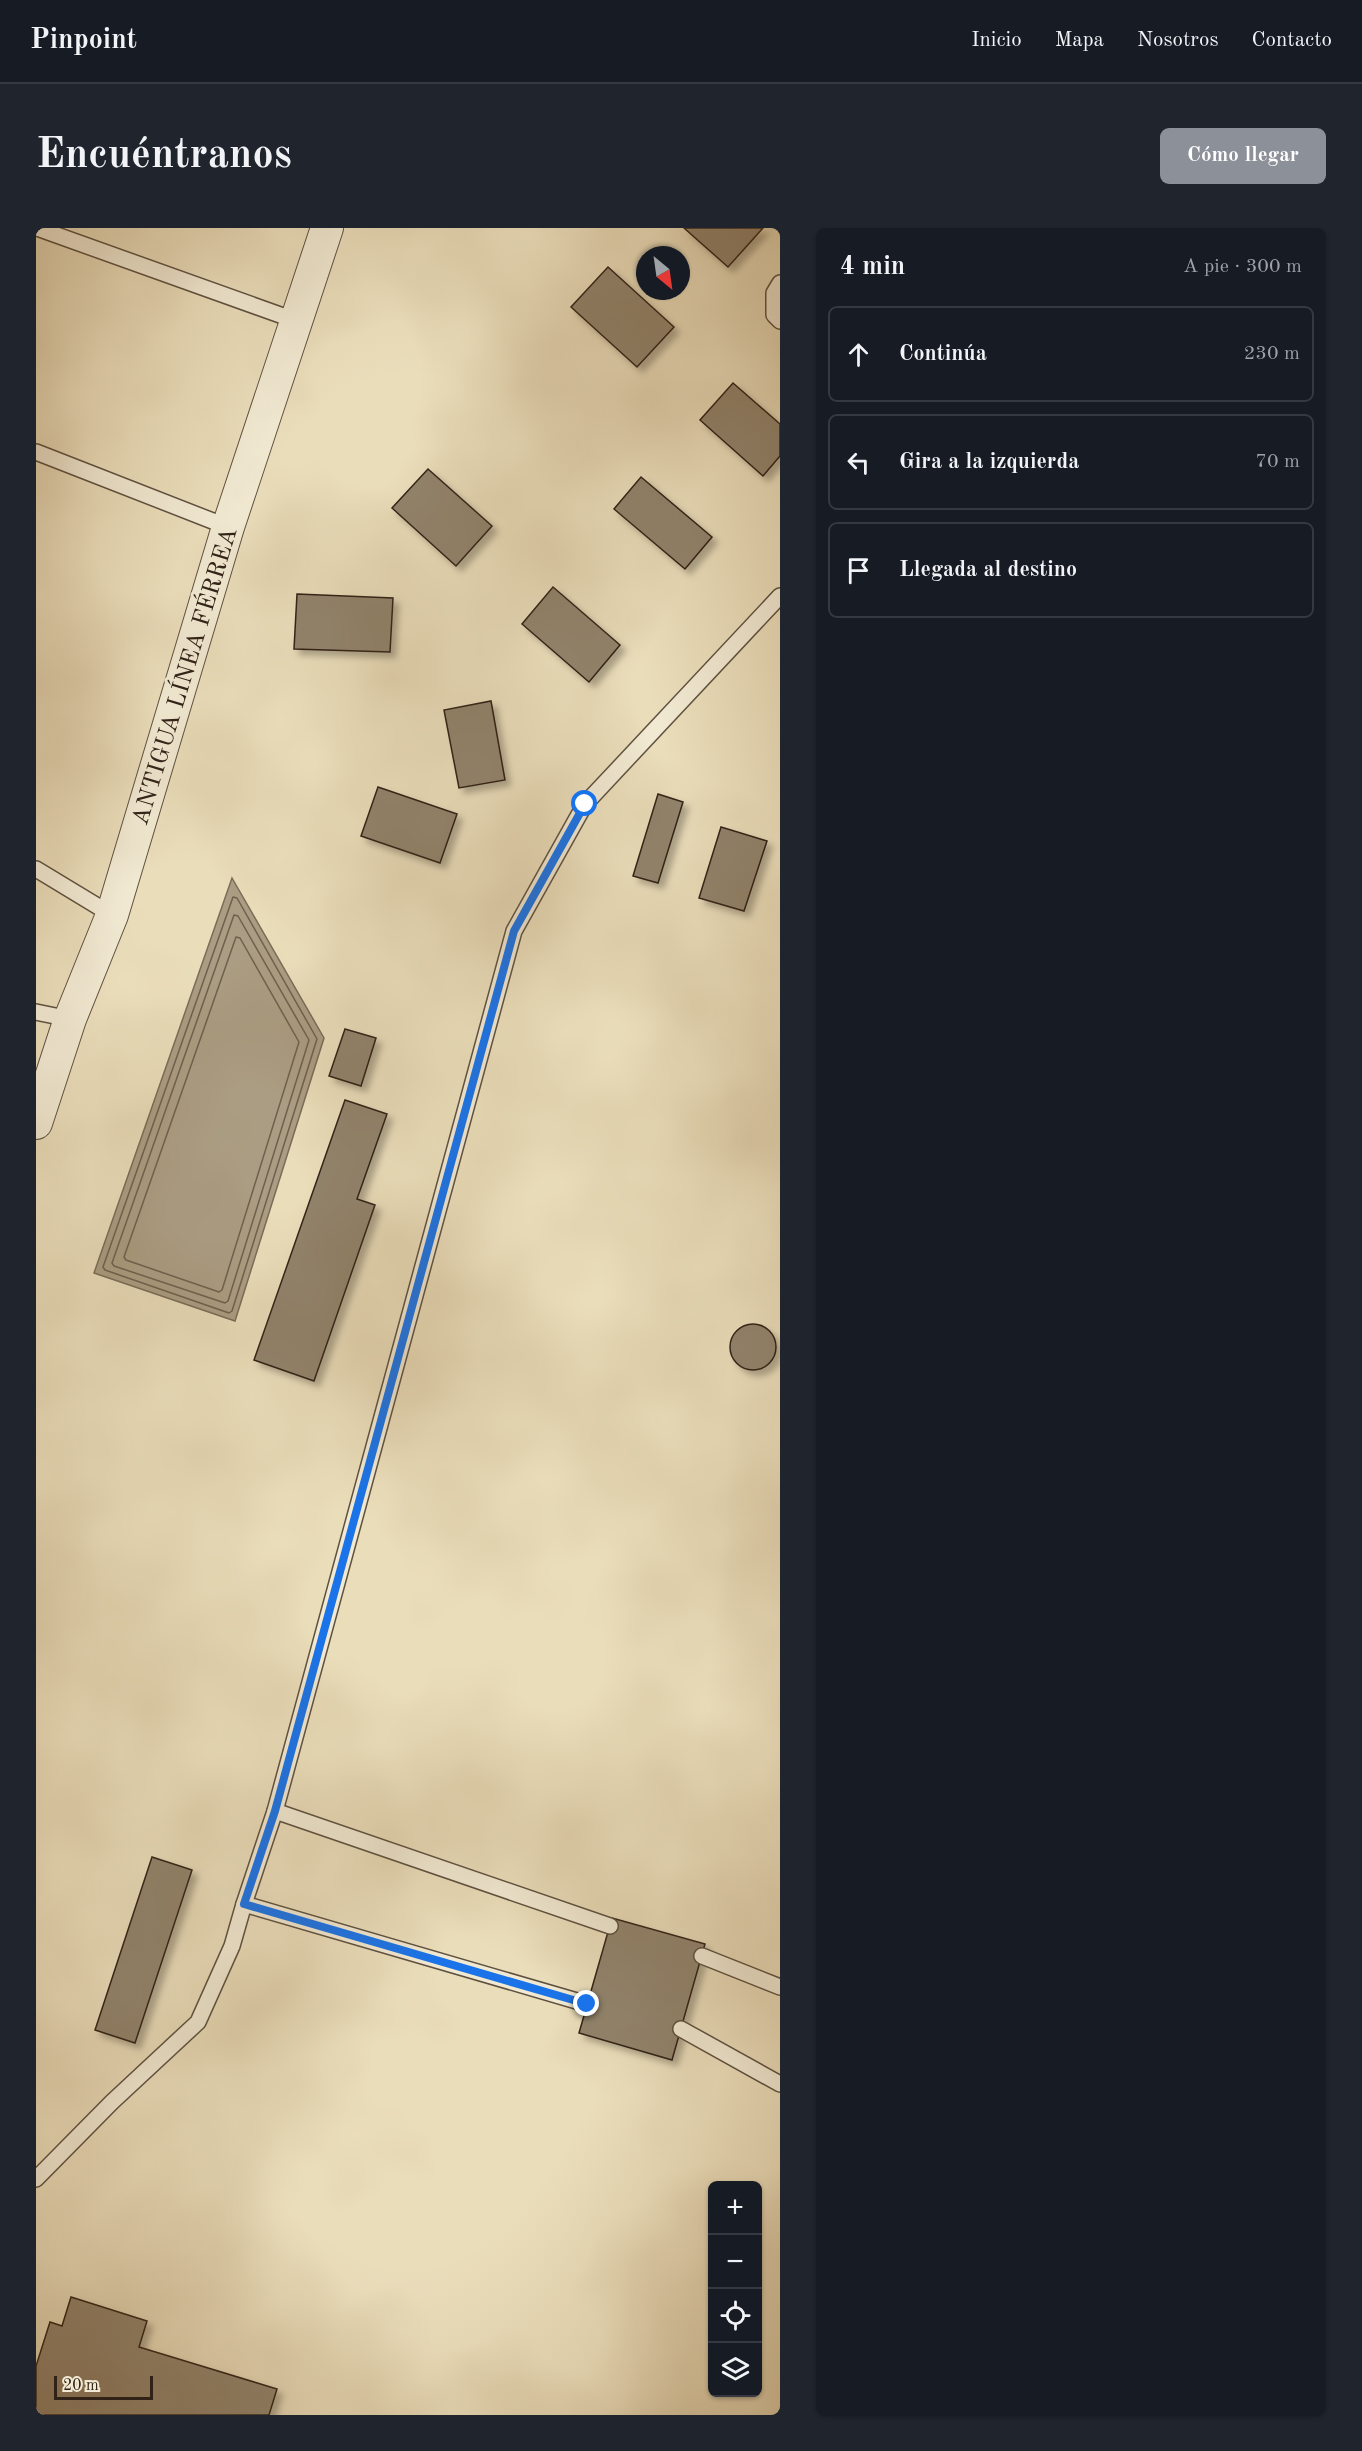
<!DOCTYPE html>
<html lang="es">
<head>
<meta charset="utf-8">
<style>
	:root { --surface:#171b24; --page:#20242c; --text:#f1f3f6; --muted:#9ea1a6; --line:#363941; --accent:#8c9099 }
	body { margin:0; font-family:"Old Standard TT",serif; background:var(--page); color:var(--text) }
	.controls { position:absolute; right:18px; bottom:18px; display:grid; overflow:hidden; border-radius:9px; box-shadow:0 2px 4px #0004 }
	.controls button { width:54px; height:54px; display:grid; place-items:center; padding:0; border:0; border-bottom:2px solid var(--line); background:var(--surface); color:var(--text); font:30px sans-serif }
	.compass { position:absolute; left:600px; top:18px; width:54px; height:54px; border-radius:50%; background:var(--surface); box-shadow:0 2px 4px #0004; rotate:151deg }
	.scale { position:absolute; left:18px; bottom:15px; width:99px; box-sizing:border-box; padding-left:6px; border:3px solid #312218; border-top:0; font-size:16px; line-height:21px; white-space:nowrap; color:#312218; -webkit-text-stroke:4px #f1e9d2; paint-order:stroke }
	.stop { position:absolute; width:18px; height:18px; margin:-14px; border:4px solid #1a73e8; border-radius:50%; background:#fff }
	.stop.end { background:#1a73e8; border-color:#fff; box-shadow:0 2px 6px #0008 }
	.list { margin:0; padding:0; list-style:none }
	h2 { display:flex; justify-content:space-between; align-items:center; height:78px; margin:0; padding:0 24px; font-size:26px }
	h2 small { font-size:20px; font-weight:400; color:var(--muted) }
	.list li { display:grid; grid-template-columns:39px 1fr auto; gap:18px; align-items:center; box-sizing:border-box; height:96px; margin:0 12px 12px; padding:0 12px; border:2px solid var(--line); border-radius:9px }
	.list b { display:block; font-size:22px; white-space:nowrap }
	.list em { font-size:20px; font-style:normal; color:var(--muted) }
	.icon { flex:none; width:33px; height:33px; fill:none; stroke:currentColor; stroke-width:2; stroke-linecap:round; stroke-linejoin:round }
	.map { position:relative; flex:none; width:744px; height:2187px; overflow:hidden; border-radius:9px }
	header { display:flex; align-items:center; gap:36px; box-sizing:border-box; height:84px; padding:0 30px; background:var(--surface); border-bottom:2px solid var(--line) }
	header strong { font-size:28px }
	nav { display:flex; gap:33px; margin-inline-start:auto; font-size:21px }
	.intro { display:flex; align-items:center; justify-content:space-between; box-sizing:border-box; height:144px; padding:0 36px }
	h1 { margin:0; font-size:42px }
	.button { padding:15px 27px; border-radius:9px; background:var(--accent); color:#fff; font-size:21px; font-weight:700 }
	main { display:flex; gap:36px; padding:0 36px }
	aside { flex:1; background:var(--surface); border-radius:9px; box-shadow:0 2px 4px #0004 }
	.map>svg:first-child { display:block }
</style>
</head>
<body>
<header>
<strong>Pinpoint</strong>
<nav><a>Inicio</a><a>Mapa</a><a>Nosotros</a><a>Contacto</a></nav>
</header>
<div class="intro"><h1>Encuéntranos</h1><a class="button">Cómo llegar</a></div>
<main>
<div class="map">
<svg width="744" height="2187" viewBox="0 0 744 2187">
	<defs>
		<filter id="shadow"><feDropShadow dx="5.5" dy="5.5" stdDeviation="3" flood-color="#0004"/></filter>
	</defs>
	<rect width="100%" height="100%" fill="#eaddba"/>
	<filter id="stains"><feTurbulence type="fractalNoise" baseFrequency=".00333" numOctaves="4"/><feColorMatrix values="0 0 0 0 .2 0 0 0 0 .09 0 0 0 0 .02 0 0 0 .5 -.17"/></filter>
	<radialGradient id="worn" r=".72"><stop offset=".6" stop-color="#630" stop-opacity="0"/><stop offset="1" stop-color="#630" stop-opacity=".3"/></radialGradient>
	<path fill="#ab9d83" stroke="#7a6c58" stroke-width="1.5" d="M196 650 288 810 199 1093 58 1045Z"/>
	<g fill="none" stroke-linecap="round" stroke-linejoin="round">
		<g stroke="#6e604e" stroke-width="1.5">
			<path d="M197 669 201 670 281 811 196 1083 193 1085 69 1042 67 1039Z"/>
			<path d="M198 687 202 688 273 812 192 1073 189 1075 78 1038 76 1035Z"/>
			<path d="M200 709 204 710 263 814 186 1062 183 1064 90 1032 88 1029Z"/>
		</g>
	</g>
	<g fill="#91836c" stroke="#312218" stroke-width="1.5" filter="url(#shadow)">
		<path d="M648 0H727L692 39Z"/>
		<path d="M572 39 638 99 601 139 535 79Z"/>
		<path d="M697 155 744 196V228L727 248 664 192Z"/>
		<path d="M392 241 456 298 420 338 356 280Z"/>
		<path d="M605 249 676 309 649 341 578 281Z"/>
		<path d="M517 359 584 417 553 454 486 396Z"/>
		<path d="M261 366 357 370 354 424 258 421Z"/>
		<path d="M455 473 469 552 423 560 408 482Z"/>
		<path d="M342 559 421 586 404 635 325 608Z"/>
		<path d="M622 566 647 574 622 655 597 648Z"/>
		<path d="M685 599 731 613 708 683 663 670Z"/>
		<path d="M309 801 340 810 325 858 293 848Z"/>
		<path d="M309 872 351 886 321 971 339 977 278 1153 218 1132Z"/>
		<circle cx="717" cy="1119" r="23"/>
		<path d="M116 1629 156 1642 99 1815 59 1802Z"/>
		<path d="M576 1690 669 1716 636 1832 543 1805Z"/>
		<path d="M35 2069 111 2093 103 2119 241 2161 233 2187H0V2138L14 2094 26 2098Z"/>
	</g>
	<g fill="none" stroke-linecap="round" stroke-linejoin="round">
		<g stroke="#5f5140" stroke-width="18">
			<g id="lane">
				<path d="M1 0 261 93"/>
				<path d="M744 55 738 65V87L744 93"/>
				<path d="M0 224 192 299"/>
				<path d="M0 641 76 687"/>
				<path d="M0 784 34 791"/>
				<path d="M239 1583 574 1698"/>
				<path d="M208 1676 551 1776"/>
				<path d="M666 1728 744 1759"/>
				<path d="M645 1801 744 1856"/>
				<path d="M0 1951 76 1874 162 1794 196 1718 208 1676 239 1583 478 703 549 576 744 368"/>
			</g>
		</g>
		<g stroke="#5f5140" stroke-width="34">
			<path id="street" d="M0 895 34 791 76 687 192 299 291 0"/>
		</g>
		<use href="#lane" stroke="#f1e9d2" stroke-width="15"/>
		<use href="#street" stroke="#f1e9d2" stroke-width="32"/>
	</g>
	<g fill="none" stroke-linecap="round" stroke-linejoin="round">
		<path stroke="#1a73e8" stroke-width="8" d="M549 576 478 703 239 1583 208 1676 551 1776"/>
	</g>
	<g text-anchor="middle" stroke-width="6" stroke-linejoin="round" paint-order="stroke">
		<g font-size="24" fill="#312218" stroke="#f1e9d2">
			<text transform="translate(148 448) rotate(-73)" y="8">ANTIGUA LÍNEA FÉRREA</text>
		</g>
	</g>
	<rect width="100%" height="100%" filter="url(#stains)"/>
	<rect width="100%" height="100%" fill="url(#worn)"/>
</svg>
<div class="controls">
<button>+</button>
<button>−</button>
<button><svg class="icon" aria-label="locate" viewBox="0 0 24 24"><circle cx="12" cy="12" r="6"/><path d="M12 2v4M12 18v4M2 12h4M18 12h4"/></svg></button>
<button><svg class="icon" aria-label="layers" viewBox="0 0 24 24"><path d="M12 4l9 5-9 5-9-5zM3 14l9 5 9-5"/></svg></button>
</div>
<svg class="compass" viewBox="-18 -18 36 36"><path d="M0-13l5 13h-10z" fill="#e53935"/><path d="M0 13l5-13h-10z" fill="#9ea1a6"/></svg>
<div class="scale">20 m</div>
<div class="stop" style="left:549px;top:576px"></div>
<div class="stop end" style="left:551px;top:1776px"></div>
</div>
<aside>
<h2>4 min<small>A pie · 300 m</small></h2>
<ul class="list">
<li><svg class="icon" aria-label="ahead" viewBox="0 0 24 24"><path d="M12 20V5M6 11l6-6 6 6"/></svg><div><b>Continúa</b></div><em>230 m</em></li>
<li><svg class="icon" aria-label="left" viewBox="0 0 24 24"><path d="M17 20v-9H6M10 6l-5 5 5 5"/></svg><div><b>Gira a la izquierda</b></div><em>70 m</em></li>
<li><svg class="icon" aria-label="arrive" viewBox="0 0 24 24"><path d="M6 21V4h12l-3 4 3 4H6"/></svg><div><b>Llegada al destino</b></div></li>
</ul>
</aside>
</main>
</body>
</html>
